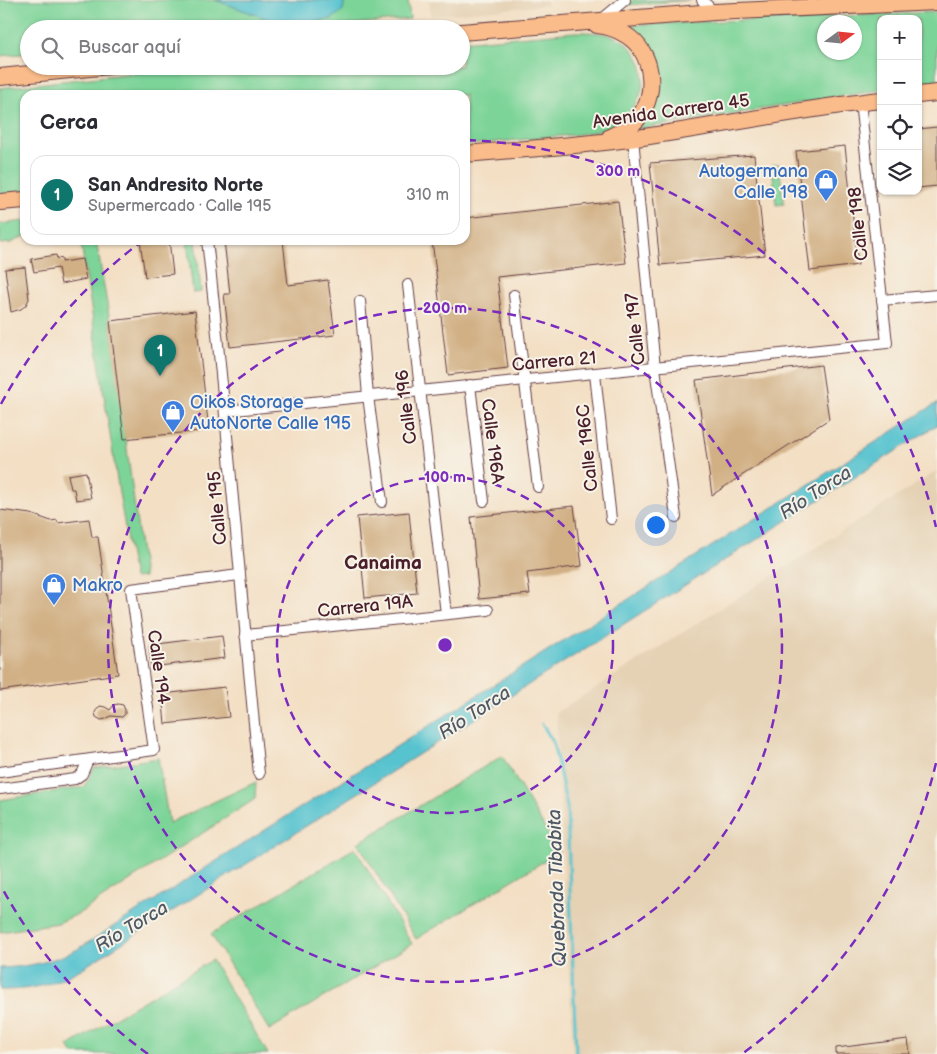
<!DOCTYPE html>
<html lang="es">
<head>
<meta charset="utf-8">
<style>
	:root { --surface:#fff; --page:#f7f7f7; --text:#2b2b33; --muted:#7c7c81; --line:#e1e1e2; --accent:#0f766e }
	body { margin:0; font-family:"Balsamiq Sans",sans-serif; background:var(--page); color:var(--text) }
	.controls { position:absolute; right:15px; top:15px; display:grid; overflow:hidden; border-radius:10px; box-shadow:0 1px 4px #0004 }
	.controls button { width:45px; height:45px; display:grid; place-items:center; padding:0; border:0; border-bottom:1px solid var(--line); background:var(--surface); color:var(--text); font:25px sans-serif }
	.compass { position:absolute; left:817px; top:15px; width:45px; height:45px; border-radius:50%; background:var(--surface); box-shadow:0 1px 4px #0004; rotate:75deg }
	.you { position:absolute; left:655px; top:524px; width:18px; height:18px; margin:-12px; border:4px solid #fff; border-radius:50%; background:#1a73e8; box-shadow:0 0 0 8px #1a73e833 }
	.badge { display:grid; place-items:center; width:32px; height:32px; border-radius:50%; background:var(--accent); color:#fff; font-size:16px; font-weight:700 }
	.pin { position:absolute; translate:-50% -41px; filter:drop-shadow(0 1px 2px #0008) }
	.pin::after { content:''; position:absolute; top:26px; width:18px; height:15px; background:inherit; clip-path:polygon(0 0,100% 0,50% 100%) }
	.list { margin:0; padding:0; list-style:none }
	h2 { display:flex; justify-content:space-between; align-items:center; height:65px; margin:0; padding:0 20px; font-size:21px }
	h2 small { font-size:16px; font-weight:400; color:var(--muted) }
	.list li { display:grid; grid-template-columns:32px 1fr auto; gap:15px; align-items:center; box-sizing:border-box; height:80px; margin:0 10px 10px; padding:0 10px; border:1px solid var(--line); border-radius:15px }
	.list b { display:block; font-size:19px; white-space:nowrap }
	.list p { margin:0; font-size:16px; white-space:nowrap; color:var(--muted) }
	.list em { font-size:16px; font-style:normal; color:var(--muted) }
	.icon { flex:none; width:28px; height:28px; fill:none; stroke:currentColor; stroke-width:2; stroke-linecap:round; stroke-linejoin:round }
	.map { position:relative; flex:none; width:937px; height:1054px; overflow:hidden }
	.search { position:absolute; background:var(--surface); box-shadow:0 1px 4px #0004; left:20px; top:20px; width:450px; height:55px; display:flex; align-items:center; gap:12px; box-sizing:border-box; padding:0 18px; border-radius:28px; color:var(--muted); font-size:19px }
	.panel { position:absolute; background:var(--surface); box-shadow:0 1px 4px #0004; left:20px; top:90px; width:450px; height:155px; border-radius:15px }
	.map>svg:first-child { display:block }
</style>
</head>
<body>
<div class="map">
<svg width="937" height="1054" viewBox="0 0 937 1054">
	<rect width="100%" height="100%" fill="#f7f3e8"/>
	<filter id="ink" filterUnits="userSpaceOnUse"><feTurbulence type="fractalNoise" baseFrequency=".02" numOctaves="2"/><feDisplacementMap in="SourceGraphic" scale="10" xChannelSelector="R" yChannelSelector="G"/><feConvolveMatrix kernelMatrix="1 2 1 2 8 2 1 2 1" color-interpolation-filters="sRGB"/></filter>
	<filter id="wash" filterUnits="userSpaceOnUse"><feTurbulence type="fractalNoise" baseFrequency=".0096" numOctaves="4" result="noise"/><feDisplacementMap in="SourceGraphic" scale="20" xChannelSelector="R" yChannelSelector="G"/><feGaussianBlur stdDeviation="1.12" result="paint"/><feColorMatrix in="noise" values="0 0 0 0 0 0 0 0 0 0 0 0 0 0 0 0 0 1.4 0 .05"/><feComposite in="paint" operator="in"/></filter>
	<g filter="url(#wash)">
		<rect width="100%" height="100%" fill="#f3dfc4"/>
		<g fill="#e5d1b4">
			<path d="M429 0H547V5L431 16Z"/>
			<path d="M937 471V1054H573L556 713Z"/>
		</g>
		<g fill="#7dd499" stroke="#647a62" fill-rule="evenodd">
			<path d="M0 0H408L410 19 298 29H29V53L0 56Z"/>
			<path d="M633 0H691L627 5Z"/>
			<path d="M937 12V82L918 85V19H881V90L637 129C640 125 645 122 648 117 665 94 663 59 644 37 640 33 634 29 629 25ZM824 22H854V52H824Z"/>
			<path d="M575 32C591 32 609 32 623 41 656 65 646 108 612 125 593 135 570 135 549 137 521 140 493 142 465 145V95H25V191L0 194V88L197 66H461V42Z"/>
			<path d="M779 164 784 204 776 205 772 165Z"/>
			<path d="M25 221V236L11 243 0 244V224Z"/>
			<path d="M79 240H96L110 321 144 577 134 578C113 467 99 355 81 243Z"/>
			<path d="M187 240H196L201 292 193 293Z"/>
			<path d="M502 756 559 852 416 939 358 843Z"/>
			<path d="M158 758 169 823 256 782 255 799 78 914 58 923 0 932V800L84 787 94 768Z"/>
			<path d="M355 848 412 944 269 1030 211 934Z"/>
			<path d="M212 960 268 1054H73L68 1046Z"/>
		</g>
		<g fill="#57c3cf" stroke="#50717d">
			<path d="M215 0H345L343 10 332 19 284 25Z"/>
			<path d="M937 403V425L86 966C56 984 35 990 0 990V968C28 967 52 962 78 949Z"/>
		</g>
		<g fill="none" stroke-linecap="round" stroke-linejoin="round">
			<path stroke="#57c3cf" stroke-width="3" d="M542 724 553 742 567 807 576 1054"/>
		</g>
		<g id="blocks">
			<g fill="#d1b085">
				<path d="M937 127V186L918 188V129Z"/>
				<path d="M845 146 858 265 810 271 796 151Z"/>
				<path d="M754 155 765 255 660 265 650 163Z"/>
				<path d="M618 201 626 263 497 277 508 368 448 375 432 240H465V218Z"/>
				<path d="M140 240H169L173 274 145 277Z"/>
				<path d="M224 240H283L288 285 328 280 335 335 230 347 224 294H230Z"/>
				<path d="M56 255 57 259 62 258V262L82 259 86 279 61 284 58 268 34 272 31 259Z"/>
				<path d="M25 267 29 299 26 305 21 309 11 312 5 269Z"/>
				<path d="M195 311 209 430 124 439 110 321Z"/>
				<path d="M821 365 829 419 712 495 696 380Z"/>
				<path d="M86 472 91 498 76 500 74 489H71L68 475Z"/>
				<path d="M574 506 582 566 527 573 530 594 479 599 471 517Z"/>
				<path d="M0 510 31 514 51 521 57 520 58 523 89 519 92 537H98L118 674 0 691Z"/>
				<path d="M409 512 417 593 365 598 357 517Z"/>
				<path d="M222 636 225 658 151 667 149 645Z"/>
				<path d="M225 687 229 717 165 724 162 694Z"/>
				<path d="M118 704 123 705 125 710V714L122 717 110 716 106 719 101 720 96 717 95 712 100 706 105 707 110 710 114 705Z"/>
				<path d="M908 1039 910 1054H836V1048Z"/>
			</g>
		</g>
	</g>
	<g filter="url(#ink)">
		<use href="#blocks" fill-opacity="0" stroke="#633c42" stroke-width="1"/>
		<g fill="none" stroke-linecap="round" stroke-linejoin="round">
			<g stroke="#633c42" stroke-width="12">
				<g id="minor">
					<path d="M702 0 714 12"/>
					<path d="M601 20 625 0"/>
					<path d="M633 138 655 368 676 517"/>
					<path d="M207 240C227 418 241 596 259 774"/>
					<path d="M408 285 446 614"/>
					<path d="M514 295 538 487"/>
					<path d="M882 300 937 295"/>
					<path d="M360 301 368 396 382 502"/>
					<path d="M595 374 611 519"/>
					<path d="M470 385 484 501"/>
					<path d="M225 411 887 343 860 102"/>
					<path d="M245 635 488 610"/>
					<path d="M0 772 154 750 131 589 239 575"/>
					<path d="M0 789 75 779 82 774 88 760"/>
				</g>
			</g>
			<g stroke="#633c42" stroke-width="18">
				<g id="trunk">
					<path d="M597 25C607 26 617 29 626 35 653 52 658 92 639 117 632 127 621 132 610 137"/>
					<path d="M461 32 714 12 937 2"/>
					<path d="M0 77 110 66"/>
					<path d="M918 95 937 93"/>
					<path d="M465 154C522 149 579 146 636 138 718 126 799 109 881 100"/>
					<path d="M0 202 25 200"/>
				</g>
			</g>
			<use href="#minor" stroke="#fff" stroke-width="10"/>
			<use href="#trunk" stroke="#fabc8b" stroke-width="16"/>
		</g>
	</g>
	<g fill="none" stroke="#7b2cbf" stroke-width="2.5" stroke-dasharray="9 6">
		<circle cx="445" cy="645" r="168"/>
		<circle cx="445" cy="645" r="337"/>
		<path d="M936 763A505 505 0 0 1 742 1054M148 1054A505 505 0 0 1 1 886M1 404A505 505 0 0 1 141 242M467 140A505 505 0 0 1 936 527"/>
	</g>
	<defs>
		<g id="shop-pin" transform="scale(1.25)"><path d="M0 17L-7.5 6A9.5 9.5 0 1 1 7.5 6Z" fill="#3f7fe0" stroke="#f7f3e8"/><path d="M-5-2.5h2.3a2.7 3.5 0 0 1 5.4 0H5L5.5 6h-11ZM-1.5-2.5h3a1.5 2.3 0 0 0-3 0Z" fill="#fff"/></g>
	</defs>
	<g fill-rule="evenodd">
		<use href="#shop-pin" x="826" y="181"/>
		<use href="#shop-pin" x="173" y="412"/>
		<use href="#shop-pin" x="54" y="585"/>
	</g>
	<g text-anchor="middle" stroke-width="4" stroke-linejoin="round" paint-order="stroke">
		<g font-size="18" fill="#4a1f2b" stroke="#f7f3e8">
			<text transform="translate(671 111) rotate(-8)" y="6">Avenida Carrera 45</text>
			<text transform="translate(858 224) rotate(-96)" y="6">Calle 198</text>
			<text transform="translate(635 329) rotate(-96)" y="6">Calle 197</text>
			<text transform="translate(554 361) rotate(-5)" y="6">Carrera 21</text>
			<text transform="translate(406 407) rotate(-97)" y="6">Calle 196</text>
			<text transform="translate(493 441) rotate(83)" y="6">Calle 196A</text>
			<text transform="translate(587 448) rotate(-96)" y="6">Calle 196C</text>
			<text transform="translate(217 508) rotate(-95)" y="6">Calle 195</text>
			<text transform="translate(365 606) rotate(-6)" y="6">Carrera 19A</text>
			<text transform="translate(159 667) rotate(82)" y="6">Calle 194</text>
		</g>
		<g font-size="18" fill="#366cbe" stroke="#f7f3e8" text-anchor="start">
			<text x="808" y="177" text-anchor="end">Autogermana<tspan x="808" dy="21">Calle 198</tspan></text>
			<text x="190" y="408">Oikos Storage<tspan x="190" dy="21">AutoNorte Calle 195</tspan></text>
			<text x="72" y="591">Makro</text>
		</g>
		<g font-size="19" font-style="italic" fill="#4f5864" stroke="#f7f3e8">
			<text transform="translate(815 492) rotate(-33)" y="7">Río Torca</text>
			<text transform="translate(474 712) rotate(-33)" y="7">Río Torca</text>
			<text transform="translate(556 888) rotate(-92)" y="7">Quebrada Tibabita</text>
			<text transform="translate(131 926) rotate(-31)" y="7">Río Torca</text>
		</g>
		<g font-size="19" font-weight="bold" fill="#4a1f2b" stroke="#f7f3e8">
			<text x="383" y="569">Canaima</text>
		</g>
	</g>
	<circle cx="445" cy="645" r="8" fill="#7b2cbf" stroke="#f7f3e8" stroke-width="2.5"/>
	<g font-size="15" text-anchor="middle" font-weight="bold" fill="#7b2cbf" stroke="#f7f3e8" stroke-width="4" stroke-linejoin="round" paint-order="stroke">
		<text x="618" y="176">300 m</text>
		<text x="445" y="313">200 m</text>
		<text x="445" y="482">100 m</text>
	</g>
</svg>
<div class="controls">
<button>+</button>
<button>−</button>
<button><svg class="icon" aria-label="locate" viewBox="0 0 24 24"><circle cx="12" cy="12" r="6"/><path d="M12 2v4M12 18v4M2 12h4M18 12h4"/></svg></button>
<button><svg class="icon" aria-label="layers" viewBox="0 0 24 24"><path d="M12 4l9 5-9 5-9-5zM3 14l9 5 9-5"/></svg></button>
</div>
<svg class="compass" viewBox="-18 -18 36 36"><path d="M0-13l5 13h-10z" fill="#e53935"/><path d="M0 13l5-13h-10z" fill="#7c7c81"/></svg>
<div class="you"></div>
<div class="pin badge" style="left:160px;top:376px">1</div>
<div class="search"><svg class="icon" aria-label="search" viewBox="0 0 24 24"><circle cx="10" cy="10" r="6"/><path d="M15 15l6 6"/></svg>Buscar aquí</div>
<section class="panel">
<h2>Cerca<small></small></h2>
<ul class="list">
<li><span class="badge">1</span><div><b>San Andresito Norte</b><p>Supermercado · Calle 195</p></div><em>310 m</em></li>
</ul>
</section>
</div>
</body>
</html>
